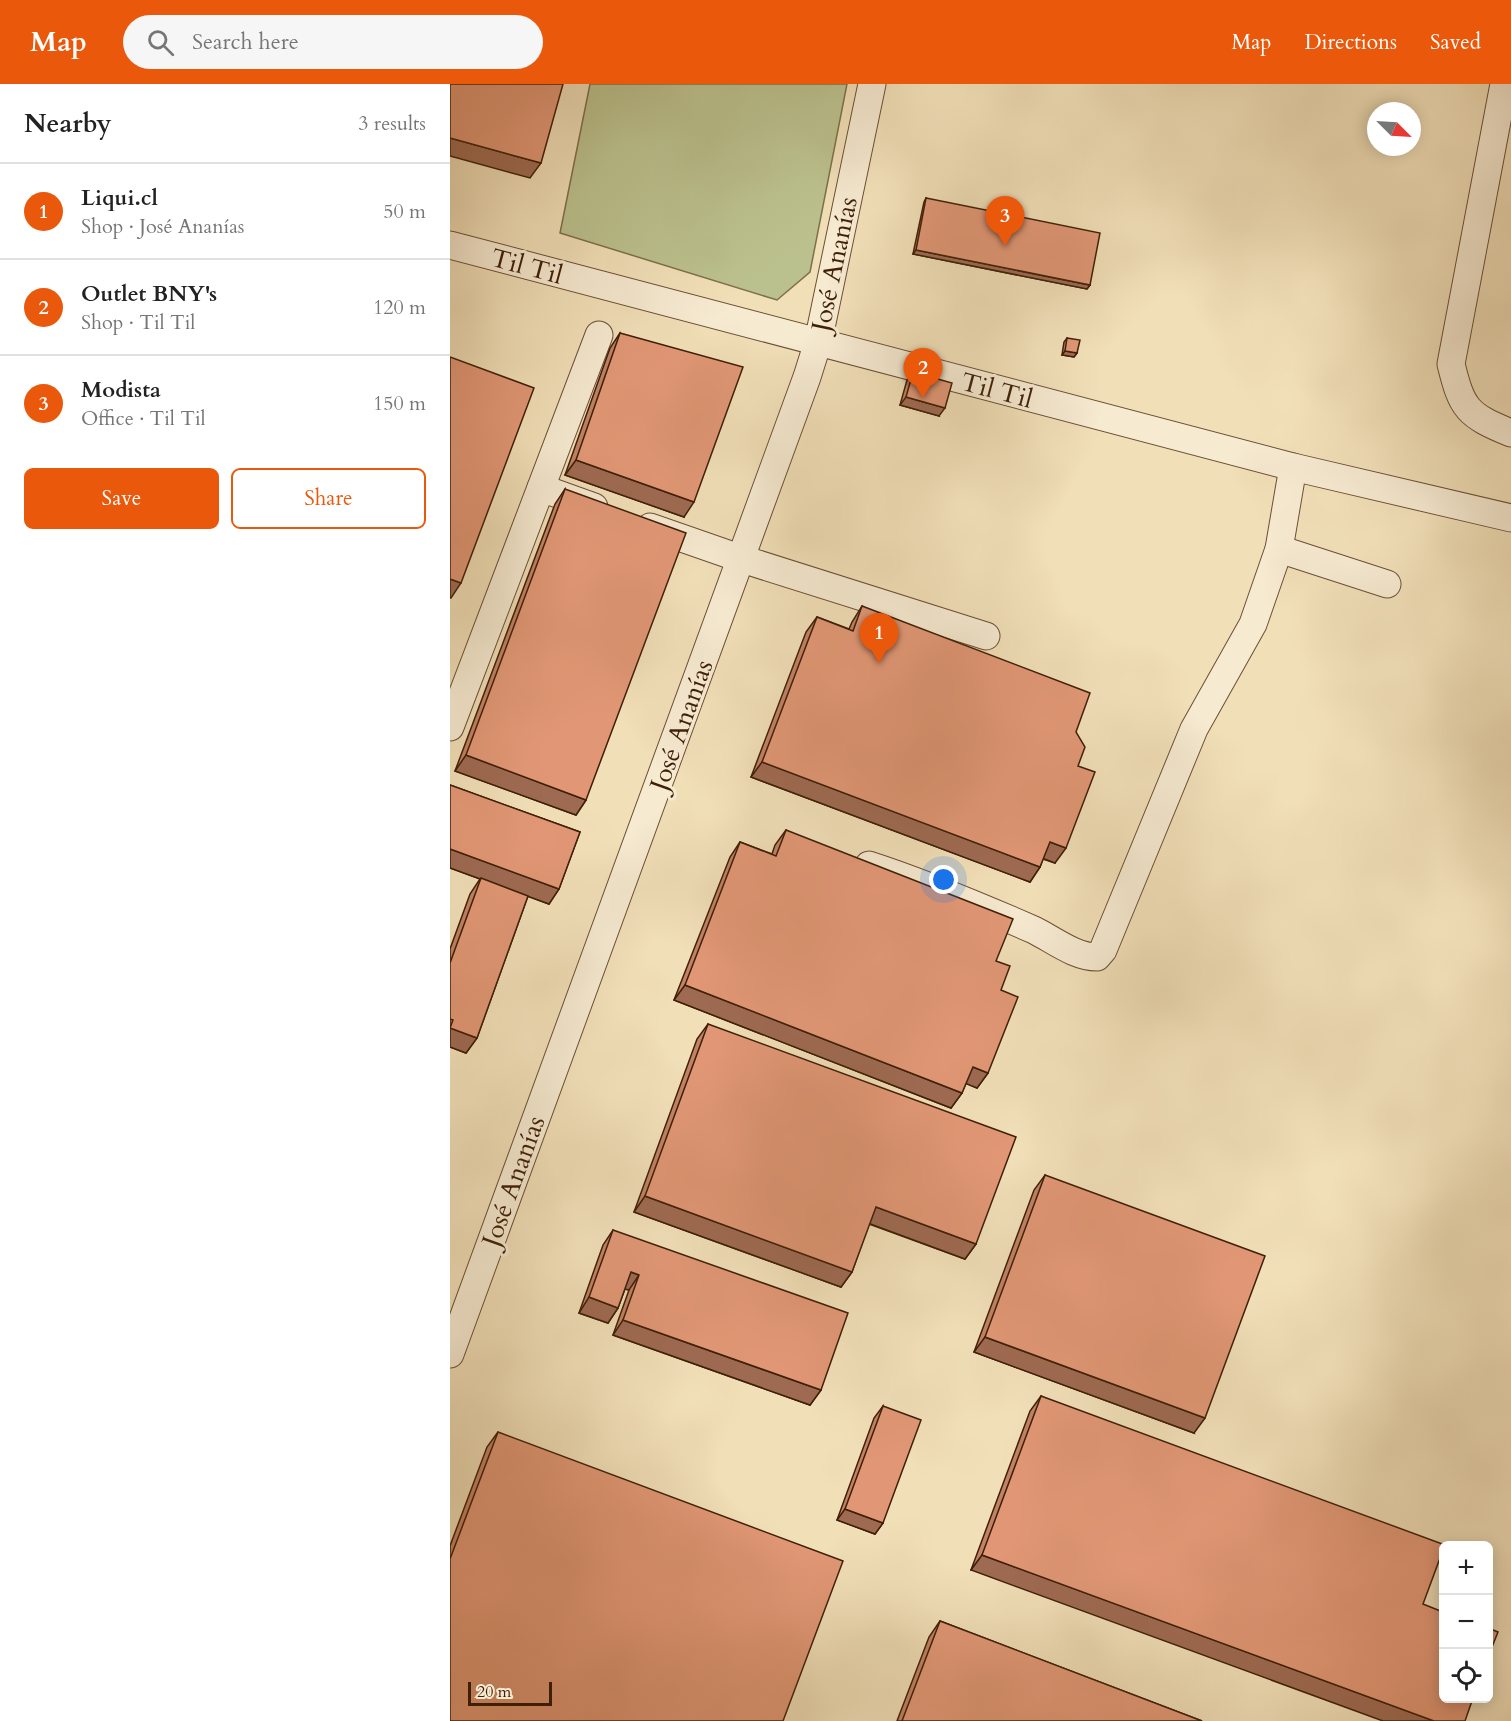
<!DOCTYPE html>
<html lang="en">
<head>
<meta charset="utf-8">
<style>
	:root { --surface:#fff; --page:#f6f6f6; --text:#222; --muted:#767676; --line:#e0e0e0; --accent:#ea580c }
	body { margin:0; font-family:Cardo,serif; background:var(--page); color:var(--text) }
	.controls { position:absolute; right:18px; bottom:18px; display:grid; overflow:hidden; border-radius:9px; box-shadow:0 3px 15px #0003 }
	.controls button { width:54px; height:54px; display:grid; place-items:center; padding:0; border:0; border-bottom:2px solid var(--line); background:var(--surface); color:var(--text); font:30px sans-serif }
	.compass { position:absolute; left:917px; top:18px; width:54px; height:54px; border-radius:50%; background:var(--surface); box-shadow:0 3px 15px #0003; rotate:114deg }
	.scale { position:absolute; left:18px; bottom:15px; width:84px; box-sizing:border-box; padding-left:6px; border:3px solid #3f1f08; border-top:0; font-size:16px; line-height:21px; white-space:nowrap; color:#3f1f08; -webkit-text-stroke:4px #f6ead1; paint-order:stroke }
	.you { position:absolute; left:494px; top:796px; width:21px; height:21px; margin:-15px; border:4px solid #fff; border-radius:50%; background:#1a73e8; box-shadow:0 0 0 9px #1a73e833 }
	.badge { display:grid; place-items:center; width:39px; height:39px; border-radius:50%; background:var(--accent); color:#fff; font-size:20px; font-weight:700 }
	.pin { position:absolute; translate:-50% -50px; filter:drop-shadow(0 2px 3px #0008) }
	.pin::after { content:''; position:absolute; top:32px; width:21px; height:18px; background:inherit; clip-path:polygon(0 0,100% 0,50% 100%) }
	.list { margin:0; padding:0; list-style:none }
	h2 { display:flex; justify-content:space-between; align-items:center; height:78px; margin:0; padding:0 24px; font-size:26px }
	h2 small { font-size:20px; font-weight:400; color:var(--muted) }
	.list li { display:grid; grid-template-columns:39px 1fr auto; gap:18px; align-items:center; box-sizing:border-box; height:96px; padding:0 24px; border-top:2px solid var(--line) }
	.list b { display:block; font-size:22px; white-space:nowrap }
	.list p { margin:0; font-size:20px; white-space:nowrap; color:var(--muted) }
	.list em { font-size:20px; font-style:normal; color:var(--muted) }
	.actions { display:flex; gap:12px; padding:18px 24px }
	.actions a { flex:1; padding:14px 0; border:2px solid var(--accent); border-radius:9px; text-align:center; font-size:21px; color:var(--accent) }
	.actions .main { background:var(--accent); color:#fff }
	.icon { flex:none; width:33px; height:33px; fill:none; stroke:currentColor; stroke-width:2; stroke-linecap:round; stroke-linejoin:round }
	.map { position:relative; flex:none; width:1061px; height:1637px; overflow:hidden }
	header { display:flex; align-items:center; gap:36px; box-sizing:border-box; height:84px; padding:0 30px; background:var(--accent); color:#fff }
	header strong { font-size:28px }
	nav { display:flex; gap:33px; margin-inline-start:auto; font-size:21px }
	.search { width:420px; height:54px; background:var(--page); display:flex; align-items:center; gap:15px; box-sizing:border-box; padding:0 21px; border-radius:33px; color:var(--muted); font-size:22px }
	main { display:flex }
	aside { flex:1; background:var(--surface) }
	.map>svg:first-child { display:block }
</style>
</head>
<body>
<header>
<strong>Map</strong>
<div class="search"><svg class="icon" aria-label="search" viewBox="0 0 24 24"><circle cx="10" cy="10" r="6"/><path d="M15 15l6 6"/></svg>Search here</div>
<nav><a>Map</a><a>Directions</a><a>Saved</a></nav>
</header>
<main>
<aside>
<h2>Nearby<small>3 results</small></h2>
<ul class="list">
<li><span class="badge">1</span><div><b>Liqui.cl</b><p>Shop · José Ananías</p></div><em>50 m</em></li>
<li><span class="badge">2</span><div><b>Outlet BNY's</b><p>Shop · Til Til</p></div><em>120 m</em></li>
<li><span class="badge">3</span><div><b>Modista</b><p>Office · Til Til</p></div><em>150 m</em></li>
</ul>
<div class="actions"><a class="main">Save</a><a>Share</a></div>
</aside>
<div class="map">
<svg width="1061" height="1637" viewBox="0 0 1061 1637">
	<rect width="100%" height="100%" fill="#f1dfb8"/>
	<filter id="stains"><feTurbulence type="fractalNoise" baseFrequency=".00333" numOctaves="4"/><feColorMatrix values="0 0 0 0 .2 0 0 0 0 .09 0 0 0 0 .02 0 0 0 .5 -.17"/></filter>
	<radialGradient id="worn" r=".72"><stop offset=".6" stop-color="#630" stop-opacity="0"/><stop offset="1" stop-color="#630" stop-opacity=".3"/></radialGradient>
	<path fill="#bbc18e" stroke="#7d704b" stroke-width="1.5" d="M140 0H397L360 188 327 216 110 149Z"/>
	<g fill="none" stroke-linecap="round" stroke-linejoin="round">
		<g stroke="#6c4f34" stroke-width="29">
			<g id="minor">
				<path d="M1054 0 1001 280C1012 325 1017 331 1061 349"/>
				<path d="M0 161 843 383 1061 434"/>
				<path d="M91 404 144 423"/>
				<path d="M200 443 292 475 536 552"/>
				<path d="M829 465 937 500"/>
				<path d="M0 643 149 251"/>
				<path d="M419 781C475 799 529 822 584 846 604 856 625 873 647 873L653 866 744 645 803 540 829 465 843 383"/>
				<path d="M0 1270 357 293 368 258 422 0"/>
			</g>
		</g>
		<use href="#minor" stroke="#f6ead1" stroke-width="27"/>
	</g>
	<g fill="#c28265" stroke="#3f1f08" stroke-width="1.5">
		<path d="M476 114 640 201 637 205 463 170 474 118Z"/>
		<path d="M170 249 234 433 115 391 160 264Z"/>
		<path d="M617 254 627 269 624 273 612 271 614 258Z"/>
		<path d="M463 288 489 332 450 321 457 296Z"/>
		<path d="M115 405 136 716 126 731 5 687 105 420Z"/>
		<path d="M412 522 626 648 628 682 605 779 593 775 590 783 580 798 301 693 356 548 367 533 399 545 402 538Z"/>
		<path d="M0 701 130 748 109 805 99 820 78 812 27 954 16 969 0 963V865L20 810 30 795 0 784Z"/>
		<path d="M336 746 546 877 551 906 538 989 527 1004 516 999 512 1009 501 1024 224 916 280 773 290 758 322 770 325 761Z"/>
		<path d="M258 940 526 1160 515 1175 419 1140 402 1188 391 1203 184 1128 247 955Z"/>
		<path d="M595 1091 744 1349 524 1268 584 1106Z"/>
		<path d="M163 1146 371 1306 360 1321 163 1251 179 1206 175 1205 168 1224 158 1239 129 1229 153 1161Z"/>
		<path d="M591 1312 973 1520 521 1486 580 1327Z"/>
		<path d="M433 1322V1439L425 1450 387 1436 424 1334Z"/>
		<path d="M48 1348 0 1637V1462L37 1363Z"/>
		<path d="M490 1537 752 1637H447L479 1553Z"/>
	</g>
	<g fill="#9e6a52" stroke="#3f1f08" stroke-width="1.5">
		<path d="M0 54 91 79 80 94 0 72Z"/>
		<path d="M466 166 640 201 637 205 463 170Z"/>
		<path d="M615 267 627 269 624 273 612 271Z"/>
		<path d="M456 313 495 324 489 332 450 321Z"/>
		<path d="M126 376 244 418 234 433 115 391Z"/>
		<path d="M0 495 11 499 1 514H0Z"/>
		<path d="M16 671 136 716 126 731 5 687Z"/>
		<path d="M312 678 590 783 580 798 301 693Z"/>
		<path d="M600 758 616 764 605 779 589 773Z"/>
		<path d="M0 765 109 805 99 820 0 784Z"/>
		<path d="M235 901 512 1009 501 1024 224 916Z"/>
		<path d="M0 944 27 954 16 969 0 963Z"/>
		<path d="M523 983 538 989 527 1004 512 998Z"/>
		<path d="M195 1112 402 1188 391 1203 184 1128Z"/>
		<path d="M426 1123 526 1160 515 1175 415 1138Z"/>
		<path d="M181 1188 189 1191 179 1206 170 1204Z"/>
		<path d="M139 1213 168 1224 158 1239 129 1229Z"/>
		<path d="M173 1236 371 1306 360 1321 163 1251Z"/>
		<path d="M535 1253 755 1334 744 1349 524 1268Z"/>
		<path d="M395 1425 433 1439 425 1450 387 1436Z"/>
		<path d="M532 1471 984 1637H933L521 1486Z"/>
	</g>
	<g fill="#e19775" stroke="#3f1f08" stroke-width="1.5">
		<path d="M0 0H113L91 79 0 54Z"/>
		<path d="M476 114 650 149 640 201 466 166Z"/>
		<path d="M170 249 293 283 244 418 126 376Z"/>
		<path d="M617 254 630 256 627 269 615 267Z"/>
		<path d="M0 273 84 304 11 499 0 495Z"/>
		<path d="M463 288 502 299 495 324 456 313Z"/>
		<path d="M115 405 236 449 136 716 16 671Z"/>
		<path d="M412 522 640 609 626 648 635 663 628 682 645 688 616 764 600 758 590 783 312 678 367 533 403 547Z"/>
		<path d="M0 701 130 748 109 805 0 765Z"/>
		<path d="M336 746 563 835 546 877 560 882 551 906 568 913 538 989 523 983 512 1009 235 901 290 758 326 772Z"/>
		<path d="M31 794 78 812 27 954 0 944 3 936 0 935V879Z"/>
		<path d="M258 940 566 1053 526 1160 426 1123 402 1188 195 1112Z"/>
		<path d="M595 1091 815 1172 755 1334 535 1253Z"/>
		<path d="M163 1146 398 1229 371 1306 173 1236 189 1191 181 1188 168 1224 139 1213Z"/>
		<path d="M591 1312 995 1461H993V1466L973 1520 993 1528V1614H1023L1015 1637H984L532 1471Z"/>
		<path d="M433 1322 471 1336 433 1439 395 1425Z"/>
		<path d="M48 1348 393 1477 333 1637H0V1475Z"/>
		<path d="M490 1537 752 1637H452Z"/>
		<path d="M1038 1544 1048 1548 1038 1573Z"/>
	</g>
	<g text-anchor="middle" stroke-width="6" stroke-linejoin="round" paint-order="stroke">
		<g font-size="26" fill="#3f1f08" stroke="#f6ead1">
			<text transform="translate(384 180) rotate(-78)" y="9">José Ananías</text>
			<text transform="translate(77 182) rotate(15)" y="9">Til Til</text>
			<text transform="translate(547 306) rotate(15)" y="9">Til Til</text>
			<text transform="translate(231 641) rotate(-70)" y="9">José Ananías</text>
			<text transform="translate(63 1097) rotate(-70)" y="9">José Ananías</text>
		</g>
	</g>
	<rect width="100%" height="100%" filter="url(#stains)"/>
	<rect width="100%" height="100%" fill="url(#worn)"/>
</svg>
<div class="controls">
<button>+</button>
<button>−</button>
<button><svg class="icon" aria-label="locate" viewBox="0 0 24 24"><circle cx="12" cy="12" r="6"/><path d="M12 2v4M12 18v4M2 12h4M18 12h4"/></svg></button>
</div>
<svg class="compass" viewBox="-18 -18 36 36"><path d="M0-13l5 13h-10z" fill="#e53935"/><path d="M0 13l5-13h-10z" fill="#767676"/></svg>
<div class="scale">20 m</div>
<div class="you"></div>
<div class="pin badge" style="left:429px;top:579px">1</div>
<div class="pin badge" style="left:473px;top:314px">2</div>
<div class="pin badge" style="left:555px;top:162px">3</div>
</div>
</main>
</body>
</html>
